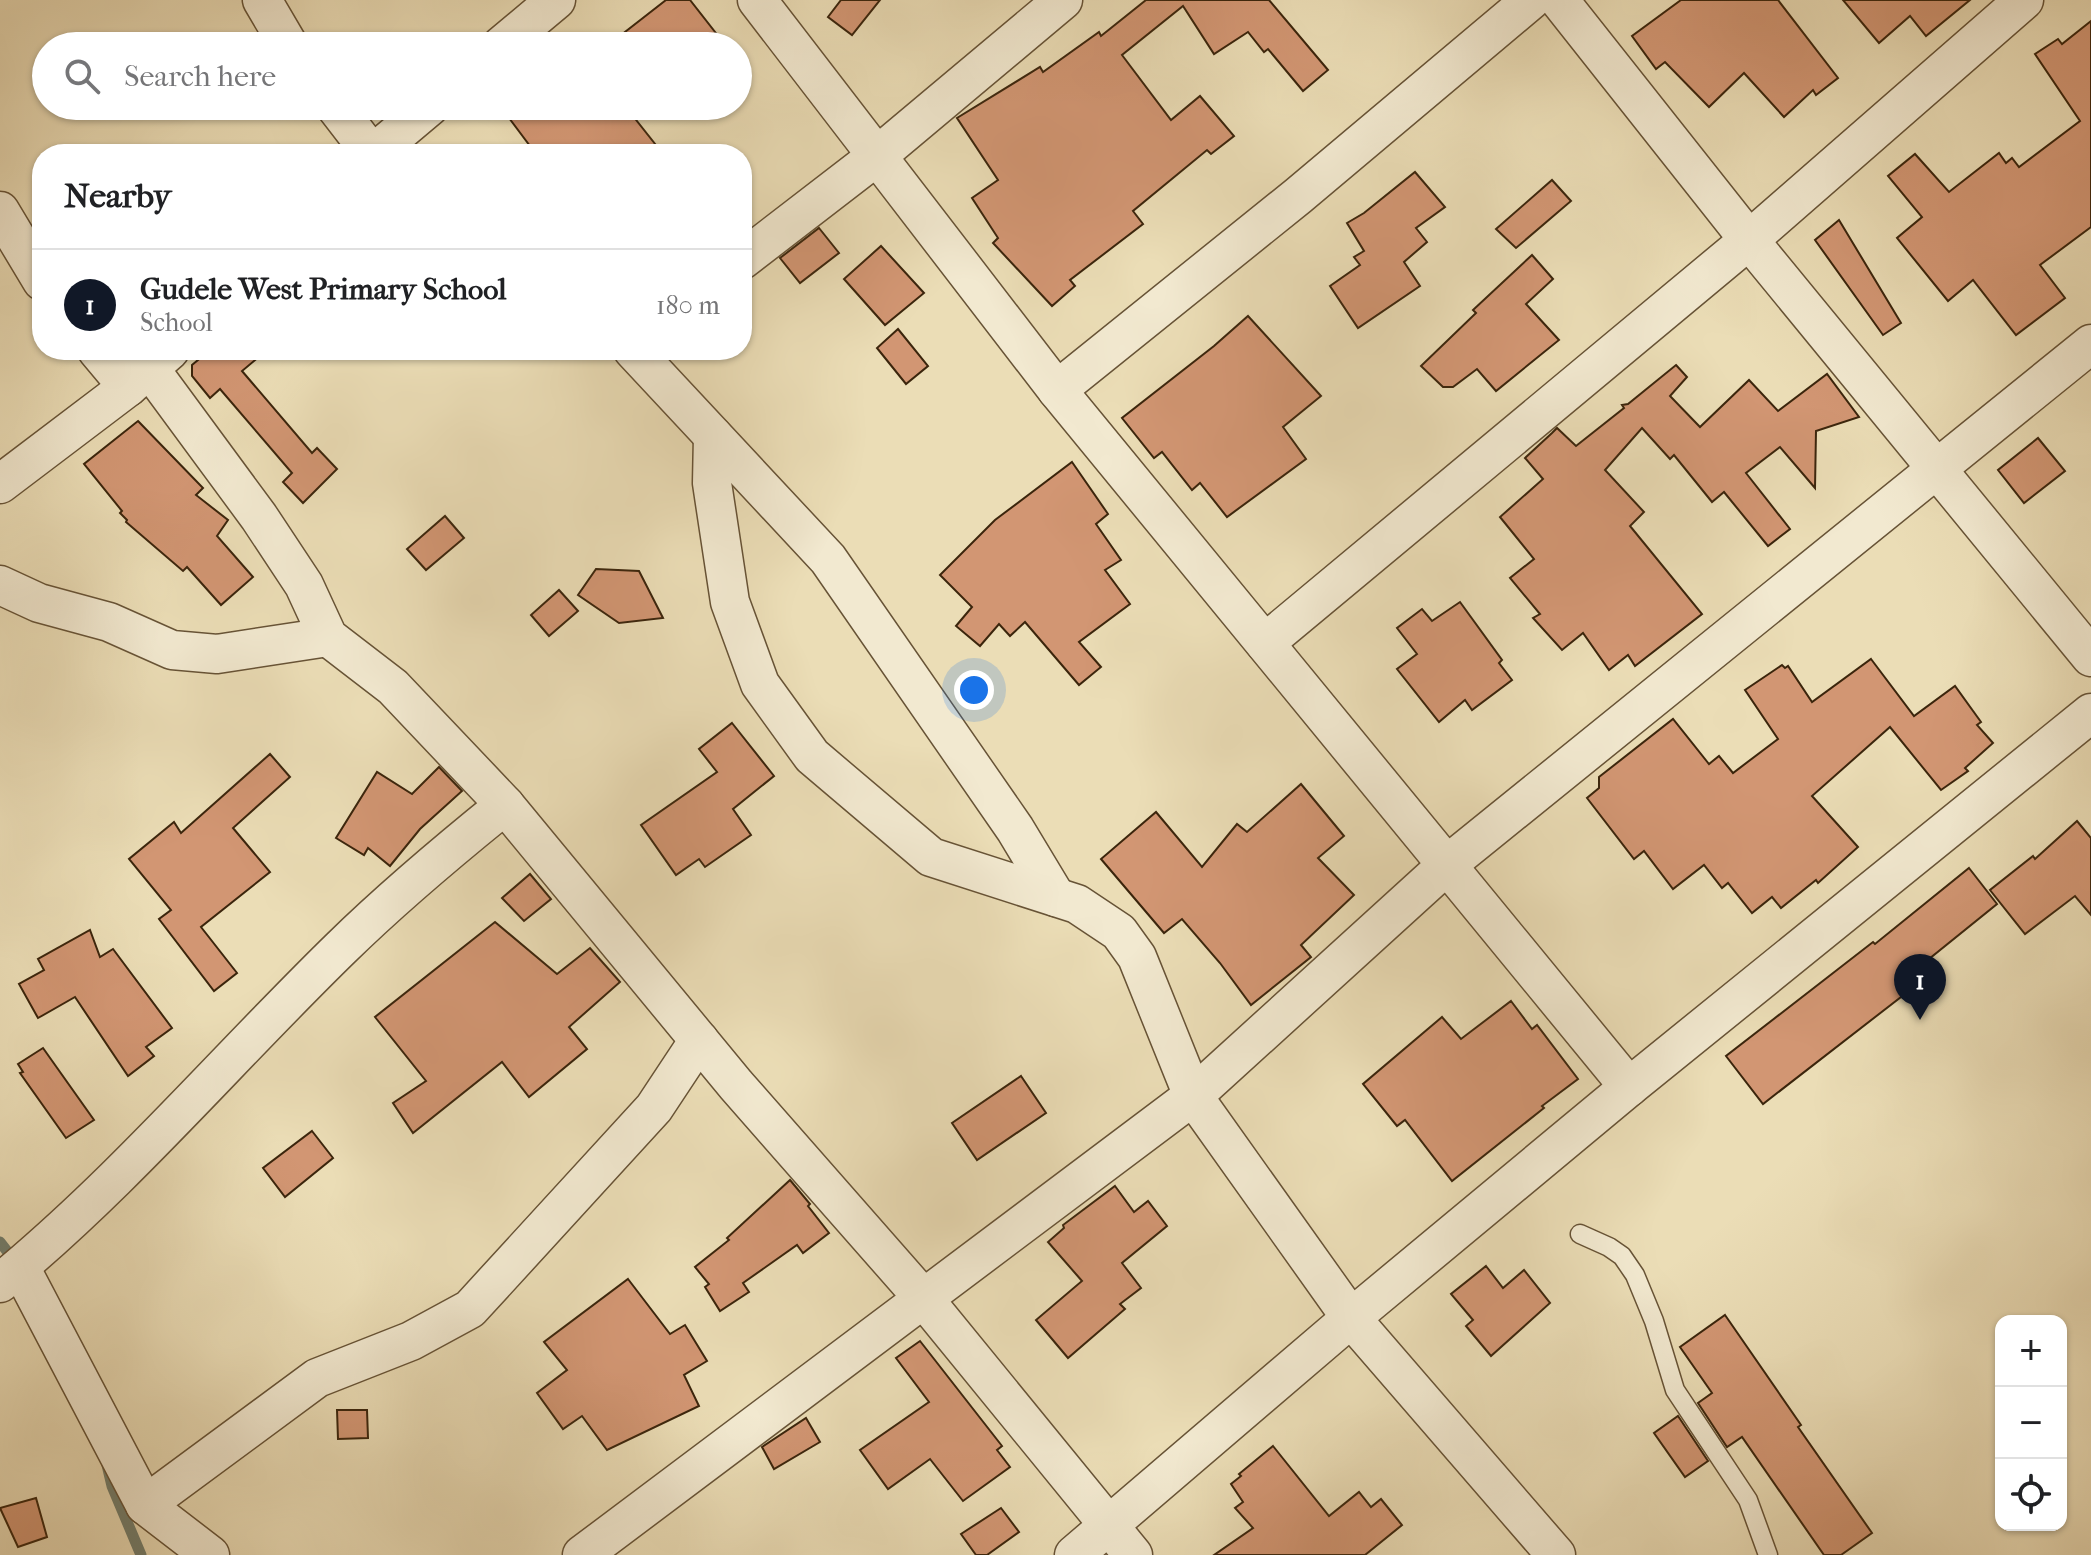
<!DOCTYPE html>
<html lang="en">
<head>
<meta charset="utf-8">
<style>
	:root { --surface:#fff; --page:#f2f2f2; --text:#202124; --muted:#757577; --line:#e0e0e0; --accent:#111827 }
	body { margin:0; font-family:"IM FELL French Canon",serif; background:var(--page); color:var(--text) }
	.controls { position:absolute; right:24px; bottom:24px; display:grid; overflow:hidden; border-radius:16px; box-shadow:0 2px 6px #0004 }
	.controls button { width:72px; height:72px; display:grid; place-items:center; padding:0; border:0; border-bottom:2px solid var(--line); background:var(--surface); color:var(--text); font:40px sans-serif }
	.you { position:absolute; left:974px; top:690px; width:28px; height:28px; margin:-20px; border:6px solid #fff; border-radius:50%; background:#1a73e8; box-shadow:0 0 0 12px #1a73e833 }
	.badge { display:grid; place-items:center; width:52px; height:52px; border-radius:50%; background:var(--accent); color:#fff; font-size:26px; font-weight:700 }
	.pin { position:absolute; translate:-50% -66px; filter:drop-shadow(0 2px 4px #0008) }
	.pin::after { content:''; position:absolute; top:42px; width:28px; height:24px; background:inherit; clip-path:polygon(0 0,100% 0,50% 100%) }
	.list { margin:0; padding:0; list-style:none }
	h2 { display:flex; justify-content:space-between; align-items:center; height:104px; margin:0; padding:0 32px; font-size:34px }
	h2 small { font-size:26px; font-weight:400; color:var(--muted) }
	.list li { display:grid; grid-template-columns:52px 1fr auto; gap:24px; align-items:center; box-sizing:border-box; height:112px; padding:0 32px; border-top:2px solid var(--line) }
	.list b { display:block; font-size:30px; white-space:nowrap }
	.list p { margin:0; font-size:26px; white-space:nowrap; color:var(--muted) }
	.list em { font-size:26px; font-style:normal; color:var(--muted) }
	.icon { flex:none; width:44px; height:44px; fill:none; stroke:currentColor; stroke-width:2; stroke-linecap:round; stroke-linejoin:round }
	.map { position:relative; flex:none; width:2091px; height:1555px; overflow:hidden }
	.search { position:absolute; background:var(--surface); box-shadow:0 2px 6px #0004; left:32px; top:32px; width:720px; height:88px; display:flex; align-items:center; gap:20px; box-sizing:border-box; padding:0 28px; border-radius:44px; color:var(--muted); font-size:30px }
	.panel { position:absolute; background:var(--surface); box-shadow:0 2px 6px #0004; left:32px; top:144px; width:720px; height:216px; border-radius:32px }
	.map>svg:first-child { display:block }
</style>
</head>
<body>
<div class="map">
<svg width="2091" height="1555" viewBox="0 0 2091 1555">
	<rect width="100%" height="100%" fill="#ebddb6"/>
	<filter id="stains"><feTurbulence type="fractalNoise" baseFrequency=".0025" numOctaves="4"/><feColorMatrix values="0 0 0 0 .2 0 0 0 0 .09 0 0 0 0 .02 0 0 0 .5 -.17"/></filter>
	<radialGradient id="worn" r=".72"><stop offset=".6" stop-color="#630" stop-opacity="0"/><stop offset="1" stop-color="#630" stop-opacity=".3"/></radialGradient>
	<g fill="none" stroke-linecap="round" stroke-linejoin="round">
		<g stroke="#737f6e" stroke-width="11">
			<path d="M0 1242 17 1264"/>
			<path d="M107 1465 112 1486 141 1555"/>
		</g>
	</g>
	<g fill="#d29673" stroke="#3b250c" stroke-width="2">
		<path d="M666 0H690L726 46H607Z"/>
		<path d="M841 0H880L852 35 828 17Z"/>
		<path d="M1146 0H1269L1328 70 1303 91 1268 49 1264 52 1248 32 1214 54 1183 6 1122 55 1171 120 1200 96 1234 136 1211 154 1207 150 1133 211 1143 224 1070 280 1075 286 1052 306 993 243 998 238 972 198 998 180 957 118 1040 67 1043 72 1099 32 1101 36Z"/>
		<path d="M1681 0H1778L1838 78 1816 95 1813 90 1784 117 1744 73 1709 107 1665 62 1656 69 1632 36Z"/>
		<path d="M1843 0H1970L1926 36 1910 16 1879 43Z"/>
		<path d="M2091 21V227L2040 265 2065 298 2016 335 1973 280 1948 301 1897 238 1922 217 1888 176 1915 154 1949 192 1999 153 2006 163 2012 158 2019 167 2080 121 2035 54 2058 39 2062 44Z"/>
		<path d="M500 106H625L663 154H536Z"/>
		<path d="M1415 172 1445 207 1416 228 1427 242 1404 262 1420 286 1358 328 1330 286 1360 265 1354 257 1364 251 1347 223 1364 213Z"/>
		<path d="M1552 180 1571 201 1516 248 1496 229Z"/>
		<path d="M1839 220 1901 323 1883 335 1815 240Z"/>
		<path d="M819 228 839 253 800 283 780 258Z"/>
		<path d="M881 246 924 293 885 325 844 279Z"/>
		<path d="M1532 255 1553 279 1526 304 1559 340 1496 391 1477 369 1453 387H1443L1421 366 1476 313 1473 310Z"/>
		<path d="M1248 316 1321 396 1283 427 1306 459 1227 517 1200 483 1192 490 1162 452 1154 458 1122 418 1214 346Z"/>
		<path d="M898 329 928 366 906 384 877 348Z"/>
		<path d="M210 350H267L242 371 312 453 317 448 337 469 303 503 283 482 292 473 220 389 210 398 192 376V365Z"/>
		<path d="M1676 365 1687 377 1670 396 1700 427 1749 380 1778 411 1827 374 1859 417 1816 431 1815 488 1780 447 1746 473 1790 529 1768 546 1724 492 1712 502 1674 455 1670 459 1642 428 1605 470 1644 512 1630 526 1702 614 1635 666 1628 655 1609 670 1583 633 1562 650 1533 618 1540 614 1510 578 1534 559 1500 517 1543 479 1525 458 1552 433 1557 428 1576 446 1624 408 1622 405 1628 404Z"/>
		<path d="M138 421 203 488 196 495 228 520 217 536 253 577 221 605 187 567 183 571 126 522 127 520 120 513 122 511 84 464Z"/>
		<path d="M2038 438 2065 471 2024 503 1998 470Z"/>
		<path d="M1072 462 1108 514 1096 524 1121 560 1105 570 1130 604 1079 642 1101 667 1079 685 1025 622 1010 636 999 624 980 646 956 626 972 607 940 575 995 520Z"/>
		<path d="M445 516 464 538 426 570 407 549Z"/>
		<path d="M596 569 639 571 663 618 619 623 578 595Z"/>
		<path d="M559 590 578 611 549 636 531 615Z"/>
		<path d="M1460 602 1502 660 1499 663 1512 680 1472 710 1465 700 1439 722 1397 669 1417 654 1397 628 1422 609 1432 621Z"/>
		<path d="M1871 659 1914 716 1955 686 1981 722 1977 725 1993 743 1965 768 1968 771 1941 790 1890 727 1812 796 1858 847 1818 883 1816 880 1781 908 1772 897 1752 913 1728 883 1722 888 1704 865 1673 889 1644 851 1634 859 1587 798 1599 788V777L1673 719 1709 764 1719 756 1733 773 1778 739 1745 690 1782 665 1785 668 1788 666 1812 702Z"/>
		<path d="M732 723 774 776 733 809 751 835 705 867 699 859 676 875 641 825 717 772 699 749Z"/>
		<path d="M270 754 290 777 233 828 270 872 201 927 237 973 214 991 159 919 171 910 129 859 174 822 181 833Z"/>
		<path d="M439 767 462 791 420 829 390 866 368 848 364 855 336 838 377 772 412 794Z"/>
		<path d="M1301 784 1344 836 1318 858 1354 895 1301 945 1311 957 1251 1005 1220 963 1182 919 1164 933 1101 859 1156 812 1202 867 1237 824 1247 832Z"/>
		<path d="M2077 821 2091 838V915L2075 896 2025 934 1990 890 2033 856 2035 859Z"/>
		<path d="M1969 868 1997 904 1903 980 1910 990 1763 1104 1726 1056 1873 942 1875 944Z"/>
		<path d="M530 874 551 899 524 921 502 898Z"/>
		<path d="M495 922 557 974 590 948 620 982 569 1027 587 1049 529 1097 502 1062 413 1133 393 1103 426 1081 375 1017Z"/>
		<path d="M90 930 100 957 113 949 172 1028 146 1047 154 1056 128 1076 75 997 38 1018 19 984 44 970 38 959Z"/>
		<path d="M1511 1001 1532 1029 1537 1025 1578 1079 1542 1106 1544 1108 1452 1181 1405 1120 1397 1126 1363 1084 1442 1017 1461 1039Z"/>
		<path d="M43 1048 94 1120 66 1138 20 1073 23 1072 18 1064Z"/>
		<path d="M1021 1076 1046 1113 977 1160 952 1123Z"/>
		<path d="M312 1131 333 1158 285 1197 263 1168Z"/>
		<path d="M790 1180 810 1204 808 1206 829 1233 803 1253 797 1245 743 1283 749 1292 720 1311 705 1287 709 1284 695 1267 729 1240 727 1238Z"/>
		<path d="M1115 1186 1134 1212 1148 1201 1167 1226 1122 1263 1141 1288 1120 1304 1125 1309 1068 1358 1036 1320 1082 1281 1048 1242 1064 1228 1063 1225Z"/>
		<path d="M1486 1266 1503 1288 1524 1270 1550 1303 1491 1356 1466 1326 1473 1320 1451 1294Z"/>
		<path d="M628 1279 670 1334 685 1325 707 1361 684 1375 699 1406 607 1450 582 1416 563 1429 537 1393 567 1370 544 1342Z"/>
		<path d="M1725 1315 1801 1425 1798 1427 1872 1533 1841 1555H1824L1742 1437 1727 1447 1698 1403 1712 1393 1680 1347Z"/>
		<path d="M920 1341 1002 1446 997 1450 1010 1467 963 1501 930 1459 888 1489 860 1450 929 1402 896 1358Z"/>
		<path d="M337 1410H367L368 1438 338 1439Z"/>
		<path d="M1678 1416 1708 1461 1685 1477 1654 1433Z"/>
		<path d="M806 1418 820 1442 774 1469 762 1447Z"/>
		<path d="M1273 1446 1329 1516 1359 1492 1371 1507 1381 1499 1402 1525 1365 1555H1214L1253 1528 1235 1508 1243 1502 1231 1484 1241 1476 1239 1474Z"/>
		<path d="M36 1498 47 1537 18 1547 0 1508Z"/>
		<path d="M1001 1508 1019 1532 987 1555H976L961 1534Z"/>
	</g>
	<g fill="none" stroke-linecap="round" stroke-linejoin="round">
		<g stroke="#675336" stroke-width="21">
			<path id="lane" d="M1580 1234 1609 1247 1622 1256 1635 1275 1654 1321 1675 1390 1748 1500 1768 1555"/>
		</g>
		<g stroke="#675336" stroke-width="41">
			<g id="street">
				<path d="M262 0 289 46"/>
				<path d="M757 0 1057 390 1629 1087"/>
				<path d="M1559 0 1749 240 2091 657"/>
				<path d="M501 46 556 0"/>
				<path d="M335 106 372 154"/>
				<path d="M373 154 430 106"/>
				<path d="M0 211 42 281"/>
				<path d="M742 260 877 156 1063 0"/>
				<path d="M97 350 128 387"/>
				<path d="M633 350 828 559 1015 829 1056 897"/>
				<path d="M150 369 259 517 304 585 328 637 393 687 505 805 736 1085 924 1299 1133 1555"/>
				<path d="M1057 390 1298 196 1531 0"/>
				<path d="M713 436 712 483 730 602 760 684 812 756 931 857 1077 904 1119 932 1137 957 1193 1096 1351 1318 1556 1555"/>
				<path d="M0 484 128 387 170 350"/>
				<path d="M0 585 39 603 109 622 172 650 217 654 328 637"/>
				<path d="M1265 643 1749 240 2024 0"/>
				<path d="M20 1267 145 1505 210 1555"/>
				<path d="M0 1283C123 1182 227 1059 341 948 393 897 448 851 505 805"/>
				<path d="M145 1505 317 1378 411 1341 470 1309 654 1108 699 1040"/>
				<path d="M582 1555 1193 1096 1448 864 2091 344"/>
				<path d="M1074 1555 1351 1318 1629 1087 2091 713"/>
			</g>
		</g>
		<use href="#lane" stroke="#f2e9d0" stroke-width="18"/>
		<use href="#street" stroke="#f2e9d0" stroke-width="38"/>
	</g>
	<rect width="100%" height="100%" filter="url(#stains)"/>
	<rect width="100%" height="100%" fill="url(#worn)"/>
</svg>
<div class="controls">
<button>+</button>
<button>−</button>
<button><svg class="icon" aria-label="locate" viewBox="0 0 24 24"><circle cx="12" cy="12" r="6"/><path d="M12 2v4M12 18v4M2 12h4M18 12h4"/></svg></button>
</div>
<div class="you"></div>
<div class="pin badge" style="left:1920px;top:1020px">1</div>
<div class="search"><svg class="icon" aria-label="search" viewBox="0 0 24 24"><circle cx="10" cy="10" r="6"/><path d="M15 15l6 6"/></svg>Search here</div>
<section class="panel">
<h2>Nearby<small></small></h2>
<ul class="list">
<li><span class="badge">1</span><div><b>Gudele West Primary School</b><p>School</p></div><em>180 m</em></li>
</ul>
</section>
</div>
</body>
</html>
